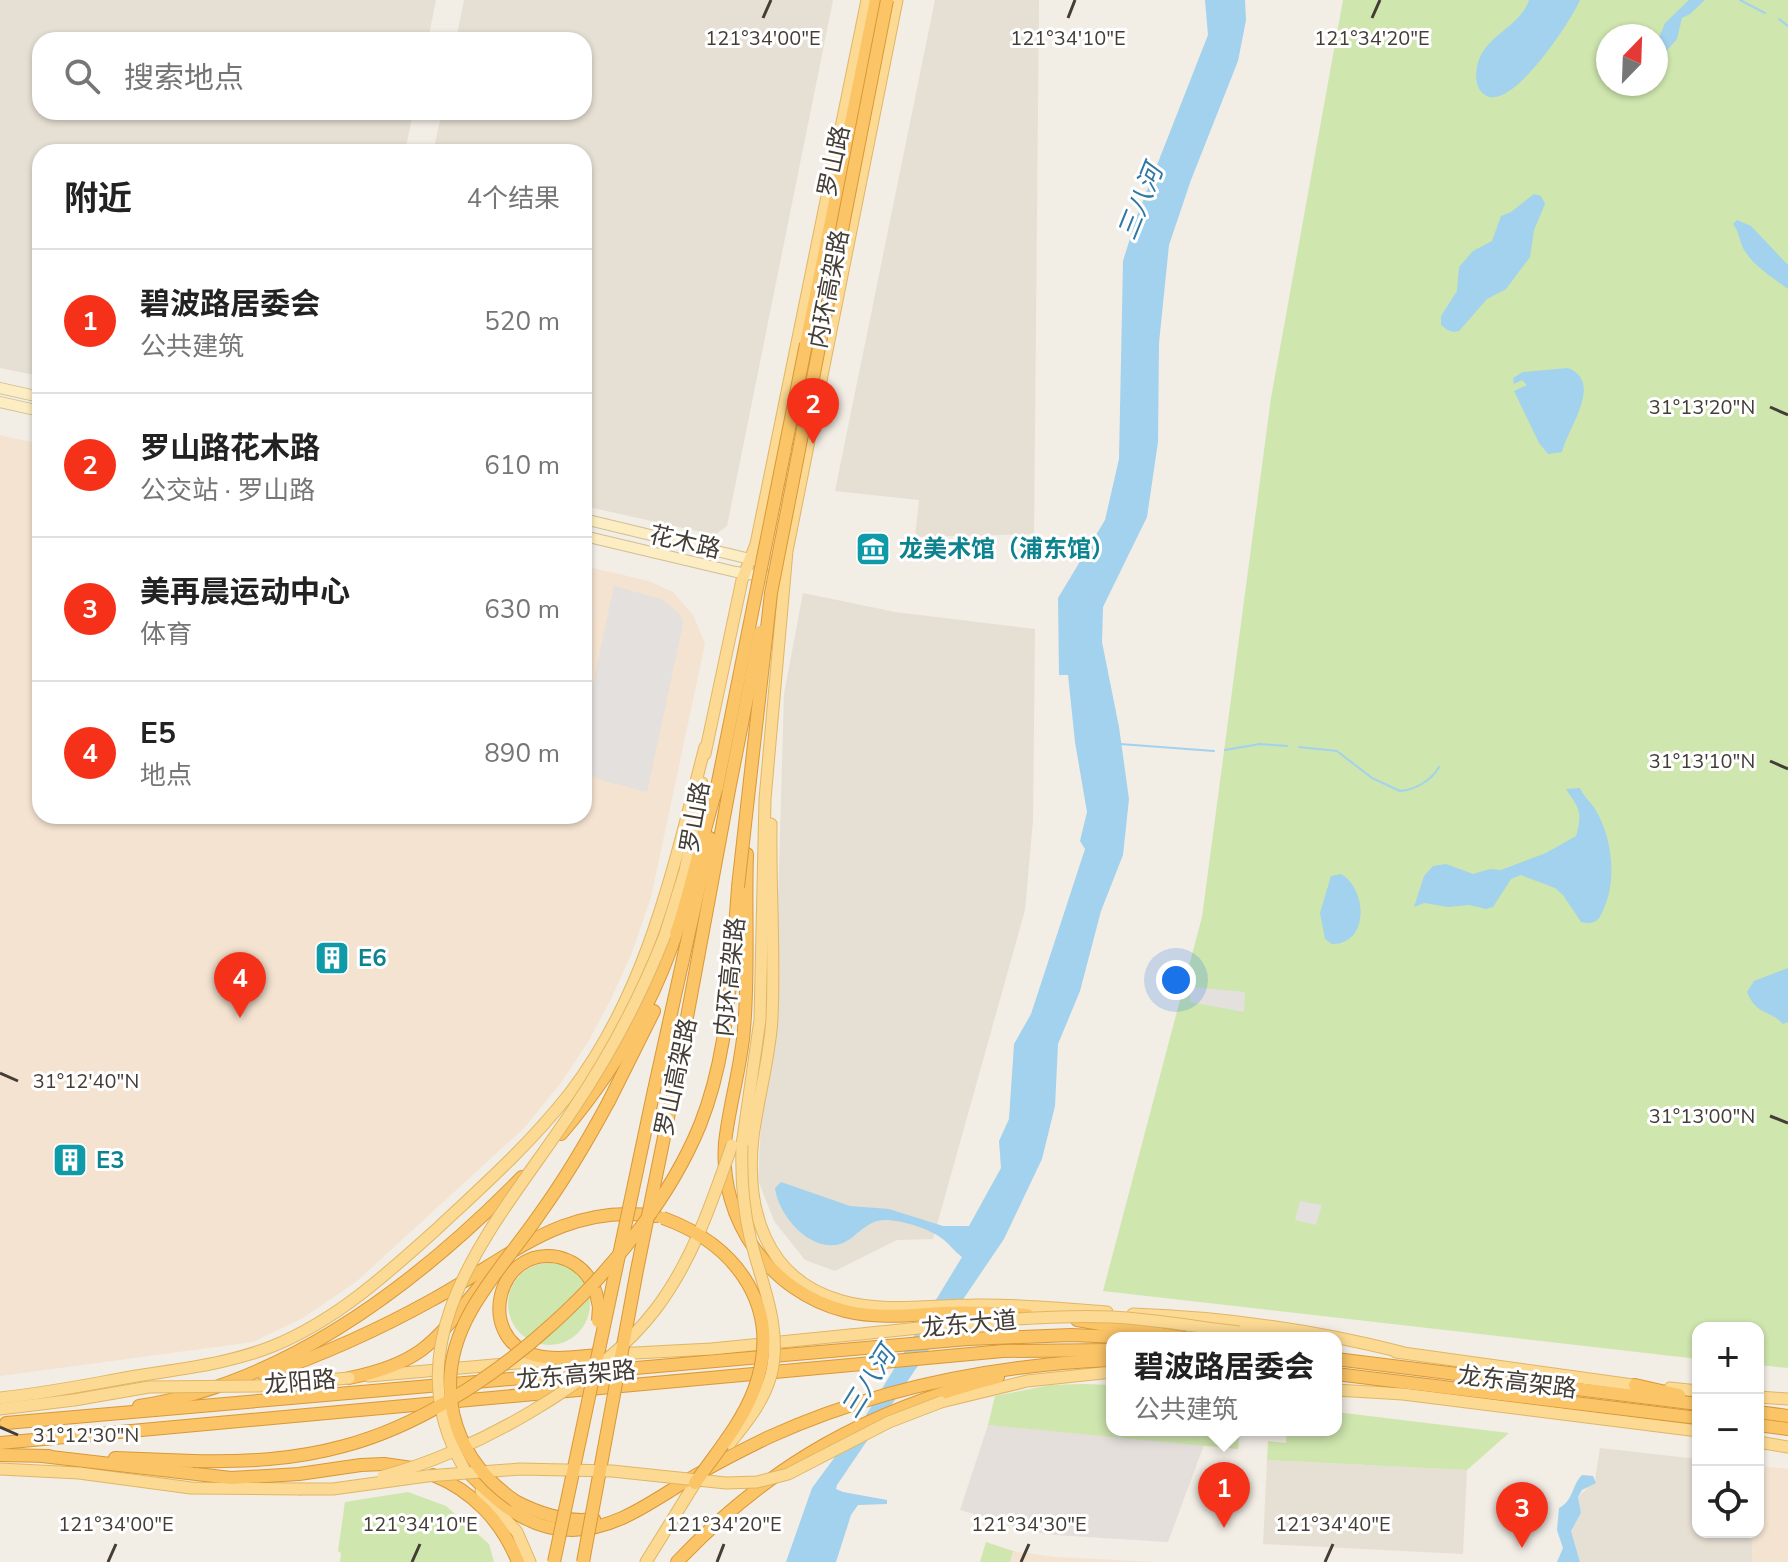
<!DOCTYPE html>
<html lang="zh">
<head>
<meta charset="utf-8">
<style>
	:root { --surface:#fff; --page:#f2f2f2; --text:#222; --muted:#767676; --line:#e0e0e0; --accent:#f53219 }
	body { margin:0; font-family:"Nunito Sans","Noto Sans SC",sans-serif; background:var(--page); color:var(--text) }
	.controls { position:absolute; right:24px; bottom:24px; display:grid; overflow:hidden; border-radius:16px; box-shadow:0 2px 6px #0004 }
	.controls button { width:72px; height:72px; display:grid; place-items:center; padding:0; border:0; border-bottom:2px solid var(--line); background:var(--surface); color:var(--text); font:40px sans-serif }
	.compass { position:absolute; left:1596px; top:24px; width:72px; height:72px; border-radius:50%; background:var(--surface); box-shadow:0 2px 6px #0004; rotate:23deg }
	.you { position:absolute; left:1176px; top:980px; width:28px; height:28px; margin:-20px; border:6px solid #fff; border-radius:50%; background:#1a73e8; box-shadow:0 0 0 12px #1a73e833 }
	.badge { display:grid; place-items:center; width:52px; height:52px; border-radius:50%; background:var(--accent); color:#fff; font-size:26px; font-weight:700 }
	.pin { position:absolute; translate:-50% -66px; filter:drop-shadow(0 2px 4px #0008) }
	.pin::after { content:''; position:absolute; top:42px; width:28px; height:24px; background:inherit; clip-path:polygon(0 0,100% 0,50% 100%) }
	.popup { position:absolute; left:1106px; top:1332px; width:236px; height:104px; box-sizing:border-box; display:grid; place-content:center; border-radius:16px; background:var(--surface); filter:drop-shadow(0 2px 6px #0005); font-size:26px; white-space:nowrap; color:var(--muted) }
	.popup b { font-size:30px; color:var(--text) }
	.popup::after { content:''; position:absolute; left:50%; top:100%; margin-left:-16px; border:16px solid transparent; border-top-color:var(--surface) }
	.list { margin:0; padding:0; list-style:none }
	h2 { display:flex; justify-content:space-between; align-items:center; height:104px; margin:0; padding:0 32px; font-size:34px }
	h2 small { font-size:26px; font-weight:400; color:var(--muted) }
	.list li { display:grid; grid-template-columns:52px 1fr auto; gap:24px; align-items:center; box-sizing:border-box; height:144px; padding:0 32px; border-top:2px solid var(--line) }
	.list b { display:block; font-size:30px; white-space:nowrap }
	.list p { margin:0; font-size:26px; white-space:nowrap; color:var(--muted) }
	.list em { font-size:26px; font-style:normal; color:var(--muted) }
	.icon { flex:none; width:44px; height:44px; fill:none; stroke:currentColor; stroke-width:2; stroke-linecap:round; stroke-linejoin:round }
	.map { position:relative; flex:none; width:1788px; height:1562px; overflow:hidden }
	.search { position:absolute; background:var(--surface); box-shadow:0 2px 6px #0004; left:32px; top:32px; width:560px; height:88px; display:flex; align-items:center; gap:20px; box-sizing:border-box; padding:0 28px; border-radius:24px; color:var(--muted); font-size:30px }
	.panel { position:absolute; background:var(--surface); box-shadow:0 2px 6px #0004; left:32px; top:144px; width:560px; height:680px; border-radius:24px }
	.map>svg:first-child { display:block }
</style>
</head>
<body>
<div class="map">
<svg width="1788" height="1562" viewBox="0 0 1788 1562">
	<rect width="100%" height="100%" fill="#f2ede5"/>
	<g fill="#e6dfd3">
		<path d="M0 0H436L428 40H40V112H413L405 152H40V376L0 368Z"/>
		<path d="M464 0H833L727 526 715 535 584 506V152H433L442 112H584V40H456Z"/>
		<path d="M935 0H1039L1034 534 915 537 919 500 835 491Z"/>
		<path d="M803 593 895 612 1035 629 1033 820 1025 910 933 1239 897 1240 835 1271 805 1260 774 1221 758 1180 761 1123 774 1044 784 694Z"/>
		<path d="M1600 1448 1698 1459V1532H1753L1752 1562H1580L1571 1531 1581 1513 1578 1497 1595 1480Z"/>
		<path d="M1267 1460 1467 1470 1463 1554 1263 1544Z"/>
	</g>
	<g fill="#f4e3d0">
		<path d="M0 435 40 444V816H584V566L649 581 673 592 693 615 705 644 651 897 631 955 610 1001 588 1042 560 1084 524 1128 357 1281 303 1318 253 1342 0 1376Z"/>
		<path d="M1758 1466 1788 1469V1562H1752L1753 1532H1758Z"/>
		<path d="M1013 1551 1054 1557 1157 1562H1010Z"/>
	</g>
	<path fill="#e4dfda" d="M988 1425 1204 1445 1168 1542 1055 1535 1032 1532 960 1510Z"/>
	<g fill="#cfe6ae" fill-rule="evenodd">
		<path d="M1343 0H1788V1368L1758 1365V1328H1698V1359L1103 1291 1202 917 1271 398ZM1608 36H1656V84H1608Z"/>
		<circle cx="549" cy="1304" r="41"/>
		<path d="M1084 1384 1112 1385V1430H1240L1238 1449 988 1425 995 1396 1050 1385Z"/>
		<path d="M1336 1412 1509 1433 1467 1470 1267 1460 1268 1441 1286 1443 1287 1430H1336Z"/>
		<path d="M408 1492 446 1506 489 1544 494 1562H340L341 1553 338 1551 345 1502Z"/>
		<path d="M986 1542 1013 1551 1010 1562H980Z"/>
	</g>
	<g fill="#e3e0dd">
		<path d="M614 586 661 599 680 614 683 623 647 792 597 779 584 765V726Z"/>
		<path d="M1191 987 1245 992 1244 1012 1190 1002Z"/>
		<path d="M1300 1201 1322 1205 1316 1225 1295 1220Z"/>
	</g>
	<g fill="#a2d2ee">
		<path d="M1205 0H1245L1246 20 1238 61 1191 180 1169 245 1159 343 1158 442 1147 517 1103 607 1102 642 1119 727 1129 799 1123 855 1101 911 1080 991 1058 1044 1055 1106 1042 1159 1004 1239 837 1485 836 1489 843 1492 887 1500V1504L858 1505 851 1515 836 1562H786L812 1488 866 1415 962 1257C955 1252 950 1245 944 1240 931 1229 902 1220 885 1220 866 1220 857 1237 843 1243 811 1255 778 1215 775 1188L781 1182 850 1206 889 1209 943 1226H969L1001 1168 999 1141 1009 1119 1014 1044 1031 1014 1085 849 1080 841 1087 812 1075 742 1068 675H1059L1058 598 1105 520 1119 459 1123 261 1137 216 1208 35Z"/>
		<path d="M1529 0H1580C1571 21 1511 113 1485 95 1476 89 1475 77 1477 67 1483 35 1519 29 1529 0Z"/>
		<path d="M1689 0H1705L1690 14 1682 18 1677 39 1659 59 1656 67V45L1665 23Z"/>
		<path d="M1534 194 1541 196 1545 204 1534 230 1530 257 1506 289 1487 299 1459 331C1451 333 1447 330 1441 325V316L1457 291 1459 267 1473 251 1492 241 1501 216 1511 212Z"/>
		<path d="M1737 220 1751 226 1788 265V289C1773 278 1752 265 1743 248 1739 239 1739 232 1733 224Z"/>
		<path d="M1568 368C1604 382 1568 427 1562 452L1548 454 1539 443 1514 391 1527 385 1522 380 1514 384 1513 378 1523 372Z"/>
		<path d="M1580 788C1583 796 1590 801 1595 809 1612 836 1617 879 1604 908 1599 921 1595 925 1581 922L1563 895 1555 888 1521 875 1511 879 1493 907 1486 909 1469 905 1448 907 1424 903 1414 907 1424 876 1433 866 1446 864 1473 874 1490 869 1501 870 1546 853 1576 836C1583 811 1579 809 1566 789Z"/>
		<path d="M1341 874C1367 889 1370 944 1332 944L1325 939 1320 913 1331 876Z"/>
		<path d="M1788 968V1022L1783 1024C1769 1009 1757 1016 1747 992L1754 981Z"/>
		<path d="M1582 1475 1593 1476 1596 1483 1582 1490 1578 1497 1581 1513 1571 1531 1580 1562H1557L1563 1548 1557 1530 1559 1508C1574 1500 1571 1486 1582 1475Z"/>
	</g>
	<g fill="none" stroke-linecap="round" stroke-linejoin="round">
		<g stroke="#a2d2ee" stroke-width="2">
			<path d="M1740 0 1765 13"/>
			<path d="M1779 19 1788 26"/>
			<path d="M1120 744 1214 751"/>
			<path d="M1299 747 1337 751 1372 778 1400 791C1415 790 1432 780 1439 767"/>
			<path d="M1225 750 1260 744 1287 746"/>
		</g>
		<g stroke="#d1bf95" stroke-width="12">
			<g id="secondary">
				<path d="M0 388 40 397"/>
				<path d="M0 402 40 411"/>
				<path d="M584 519 783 567"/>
				<path d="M584 536 736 572 781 579"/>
			</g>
		</g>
		<g stroke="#e0b664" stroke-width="13">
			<g id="primary">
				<path d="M705 754 742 580 756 544 867 0"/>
				<path d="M771 824C770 889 775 953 772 1018 770 1058 758 1097 753 1137 745 1209 765 1280 842 1301 884 1313 931 1305 974 1305 1019 1304 1063 1309 1107 1312"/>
				<path d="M665 935 685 871 702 783"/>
				<path d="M742 1145 760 1020 765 799 787 551 897 0"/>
				<path d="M1133 1314C1223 1317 1313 1330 1401 1352"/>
				<path d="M1239 1332 1288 1338"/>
				<path d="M1396 1352 1640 1386"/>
				<path d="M616 1354 711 1349 850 1335"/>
				<path d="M369 1376 551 1360"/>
				<path d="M1670 1388 1698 1391"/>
				<path d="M1336 1390 1403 1394 1698 1431"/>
				<path d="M1758 1397 1788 1399"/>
				<path d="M0 1398C49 1393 95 1383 143 1375 188 1368 231 1363 273 1346 337 1320 388 1273 439 1227 485 1184 531 1143 570 1093 648 991 673 868 705 747"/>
				<path d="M941 1402 1027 1381 1112 1372"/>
				<path d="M0 1409 74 1400"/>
				<path d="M1758 1442 1788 1447"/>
				<path d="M0 1469 79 1473 191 1488 299 1489"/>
				<path d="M481 1491 517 1532 530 1562"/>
				<path d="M646 1562 695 1483"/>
			</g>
		</g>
		<g stroke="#d99837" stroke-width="14">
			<g id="highway">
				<path d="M806 344 876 0"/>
				<path d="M747 854C745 912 749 971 744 1029 741 1068 729 1105 725 1143 719 1220 770 1292 845 1311 877 1319 910 1315 942 1313 970 1312 999 1313 1027 1315"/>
				<path d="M733 953 738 888"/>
				<path d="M654 1090 710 838"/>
				<path d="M673 1093 729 790"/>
				<path d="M609 1101 654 1011"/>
				<path d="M561 1134C615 1071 655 1002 680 922 694 878 703 832 717 787"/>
				<path d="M596 1293C590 1274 578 1262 558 1257 497 1245 475 1338 534 1355 555 1361 580 1356 601 1355"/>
				<path d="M1077 1320 1184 1338"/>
				<path d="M1336 1359 1698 1404"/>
				<path d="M1336 1374 1698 1418"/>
				<path d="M264 1375C322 1355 378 1330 432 1300 508 1259 563 1202 656 1216"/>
				<path d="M349 1378C430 1362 439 1334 488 1276"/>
				<path d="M1635 1385 1679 1395"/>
				<path d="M139 1406C288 1383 419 1282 522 1177"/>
				<path d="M1758 1412 1788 1416"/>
				<path d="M6 1423 968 1339 1071 1335 1146 1338"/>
				<path d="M1758 1425 1788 1429"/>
				<path d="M0 1443 1003 1351 1112 1350"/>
				<path d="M0 1455 49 1456"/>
				<path d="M42 1456 231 1478 299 1474 361 1465 384 1464 412 1468"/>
				<path d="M115 1458 193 1461"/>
				<path d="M464 1468C494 1499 526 1530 572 1530 613 1529 644 1507 678 1486 707 1468 738 1452 769 1437 877 1388 994 1365 1112 1360"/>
				<path d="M433 1475C473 1491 502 1522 518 1562"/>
				<path d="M515 1501C540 1514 566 1523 594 1519"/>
				<path d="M677 1562C770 1464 868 1410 998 1377"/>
			</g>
		</g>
		<use href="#secondary" stroke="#fdedc3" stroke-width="10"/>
		<use href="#primary" stroke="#fcda94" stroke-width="11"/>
		<use href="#highway" stroke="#fac467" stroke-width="12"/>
		<g stroke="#e0b664" stroke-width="13" stroke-linecap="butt">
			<g id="primary-bridge">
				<path d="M850 1335C936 1327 1025 1314 1112 1317 1154 1319 1196 1327 1239 1332"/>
				<path d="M74 1400 149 1387 258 1386 349 1378"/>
				<path d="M730 1443C747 1422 764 1401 771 1375 783 1328 761 1282 750 1237 743 1207 741 1176 742 1145"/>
				<path d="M464 1468C385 1335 505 1214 574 1108 611 1053 641 996 665 935"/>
				<path d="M383 1476C470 1454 600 1382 655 1310 692 1262 712 1202 732 1145"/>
				<path d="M299 1489H333L427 1476 520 1469 612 1471 726 1483 757 1482 788 1474 889 1422 941 1402"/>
			</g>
		</g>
		<g stroke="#d99837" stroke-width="14" stroke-linecap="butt">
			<g id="highway-bridge">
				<path d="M717 787 806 344"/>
				<path d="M729 790 760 632"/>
				<path d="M738 887 771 593 887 0"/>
				<path d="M663 1218C738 1245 784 1309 754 1390 741 1424 716 1453 695 1483"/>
				<path d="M596 1293 599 1307 598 1321"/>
				<path d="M193 1461C244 1462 293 1460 344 1446 485 1409 645 1260 700 1125 722 1070 728 1012 733 953"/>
				<path d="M515 1501C449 1455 431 1380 472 1309 491 1276 517 1247 539 1215 565 1179 588 1140 609 1101"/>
				<path d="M554 1562 654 1090"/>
				<path d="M583 1562 637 1270 673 1093"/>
			</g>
		</g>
		<use href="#primary-bridge" stroke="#fcda94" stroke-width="11"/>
		<use href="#highway-bridge" stroke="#fac467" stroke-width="12"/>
	</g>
	<path fill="none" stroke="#443d35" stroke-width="3" d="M763 18 771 0M1068 18 1075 0M1372 18 1380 0M1770 407 1788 415M1770 761 1788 769M0 1073 18 1081M1770 1116 1788 1123M0 1427 18 1435M108 1562 116 1544M412 1562 420 1544M717 1562 724 1544M1021 1562 1029 1544M1325 1562 1333 1544"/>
	<defs>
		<g id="museum-square" transform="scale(1.8)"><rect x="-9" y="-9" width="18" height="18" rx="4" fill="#0f9aa8" stroke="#fff"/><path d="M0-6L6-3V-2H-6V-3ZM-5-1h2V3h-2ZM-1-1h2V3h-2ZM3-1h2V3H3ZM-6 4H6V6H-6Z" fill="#fff"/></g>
		<g id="building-square" transform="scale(1.8)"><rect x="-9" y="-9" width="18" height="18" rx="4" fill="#0f9aa8" stroke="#fff"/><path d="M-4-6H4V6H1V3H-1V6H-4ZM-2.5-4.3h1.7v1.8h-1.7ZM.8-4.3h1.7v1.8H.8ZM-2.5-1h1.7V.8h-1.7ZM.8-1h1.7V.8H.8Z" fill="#fff"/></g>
	</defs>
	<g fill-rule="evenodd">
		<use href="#museum-square" x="873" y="549"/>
		<use href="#building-square" x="332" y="958"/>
		<use href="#building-square" x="70" y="1160"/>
	</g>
	<g text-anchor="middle" stroke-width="6" stroke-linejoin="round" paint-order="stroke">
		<g font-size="24" fill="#443d35" stroke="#fff">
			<text transform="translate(834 161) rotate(-78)" y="8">罗山路</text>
			<text transform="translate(829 289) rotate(-79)" y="8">内环高架路</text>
			<text transform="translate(685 542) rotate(13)" y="8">花木路</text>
			<text transform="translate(695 817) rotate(-80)" y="8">罗山路</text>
			<text transform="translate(730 977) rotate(-84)" y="8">内环高架路</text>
			<text transform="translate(676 1077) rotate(-78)" y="8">罗山高架路</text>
			<text transform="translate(969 1324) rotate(-5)" y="8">龙东大道</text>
			<text transform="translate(576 1375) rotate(-5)" y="8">龙东高架路</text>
			<text transform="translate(300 1382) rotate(-5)" y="8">龙阳路</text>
			<text transform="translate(1517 1382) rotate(7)" y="8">龙东高架路</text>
		</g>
		<g font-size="24" font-weight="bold" fill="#0d838f" stroke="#fff" text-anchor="start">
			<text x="899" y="557">龙美术馆（浦东馆）</text>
			<text x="358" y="966">E6</text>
			<text x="96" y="1168">E3</text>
		</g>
		<g font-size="26" font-style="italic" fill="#2f78a5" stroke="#fff">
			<text transform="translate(1140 202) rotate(-68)" y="9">三八河</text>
			<text transform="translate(868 1382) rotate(-58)" y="9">三八河</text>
		</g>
	</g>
	<g font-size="20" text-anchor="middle" fill="#443d35" stroke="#fff" stroke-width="6" stroke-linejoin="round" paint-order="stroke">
		<text x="763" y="45">121°34'00"E</text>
		<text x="1068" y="45">121°34'10"E</text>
		<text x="1372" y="45">121°34'20"E</text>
		<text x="1702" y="414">31°13'20"N</text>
		<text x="1702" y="768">31°13'10"N</text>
		<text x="86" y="1088">31°12'40"N</text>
		<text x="1702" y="1123">31°13'00"N</text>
		<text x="86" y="1442">31°12'30"N</text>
		<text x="116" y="1531">121°34'00"E</text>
		<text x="420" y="1531">121°34'10"E</text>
		<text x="724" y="1531">121°34'20"E</text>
		<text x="1029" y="1531">121°34'30"E</text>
		<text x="1333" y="1531">121°34'40"E</text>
	</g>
</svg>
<div class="controls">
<button>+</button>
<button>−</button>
<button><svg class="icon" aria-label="locate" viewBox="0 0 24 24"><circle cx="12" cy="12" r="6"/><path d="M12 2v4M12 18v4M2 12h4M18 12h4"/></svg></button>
</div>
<svg class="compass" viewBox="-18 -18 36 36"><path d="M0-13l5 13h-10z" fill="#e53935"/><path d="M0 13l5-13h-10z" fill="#767676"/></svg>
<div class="you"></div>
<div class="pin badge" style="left:1224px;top:1528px">1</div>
<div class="popup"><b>碧波路居委会</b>公共建筑</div>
<div class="pin badge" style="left:813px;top:444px">2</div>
<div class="pin badge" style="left:1522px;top:1548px">3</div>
<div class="pin badge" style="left:240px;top:1018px">4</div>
<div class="search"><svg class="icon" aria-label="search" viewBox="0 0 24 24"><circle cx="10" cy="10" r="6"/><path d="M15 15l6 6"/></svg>搜索地点</div>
<section class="panel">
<h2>附近<small>4个结果</small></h2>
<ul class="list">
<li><span class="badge">1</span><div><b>碧波路居委会</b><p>公共建筑</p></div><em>520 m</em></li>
<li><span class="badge">2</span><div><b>罗山路花木路</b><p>公交站 · 罗山路</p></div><em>610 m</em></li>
<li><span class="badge">3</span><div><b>美再晨运动中心</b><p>体育</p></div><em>630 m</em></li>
<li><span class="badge">4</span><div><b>E5</b><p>地点</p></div><em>890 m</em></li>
</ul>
</section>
</div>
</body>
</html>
